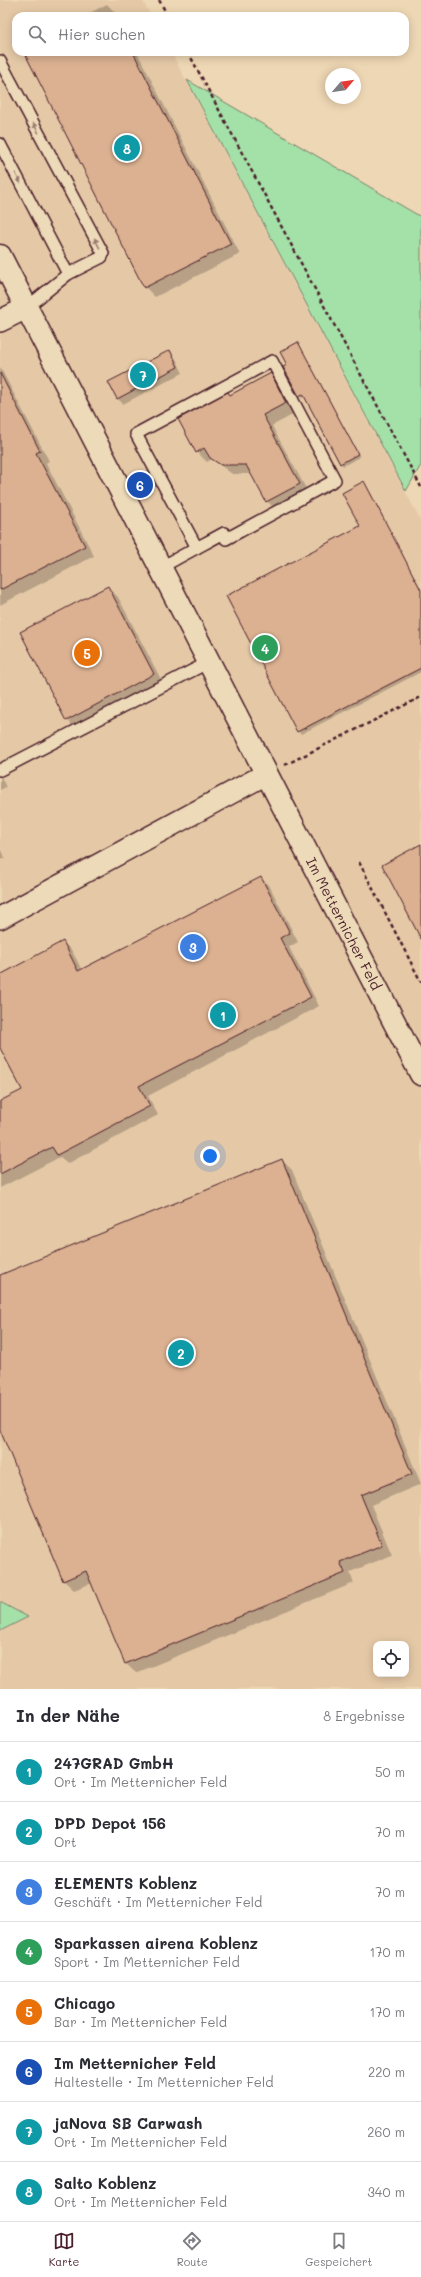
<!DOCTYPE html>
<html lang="de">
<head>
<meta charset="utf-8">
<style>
	:root { --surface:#fff; --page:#f7f7f7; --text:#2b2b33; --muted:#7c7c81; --line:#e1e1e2; --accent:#4a1f2b }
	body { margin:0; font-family:Mali,sans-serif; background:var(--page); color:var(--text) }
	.controls { position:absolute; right:12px; bottom:12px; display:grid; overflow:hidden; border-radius:8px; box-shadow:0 2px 10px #0003 }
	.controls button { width:36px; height:36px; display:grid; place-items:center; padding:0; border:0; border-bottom:1px solid var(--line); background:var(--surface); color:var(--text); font:20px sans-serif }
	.compass { position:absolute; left:325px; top:68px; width:36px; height:36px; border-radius:50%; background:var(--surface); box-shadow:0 2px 10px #0003; rotate:61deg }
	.you { position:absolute; left:210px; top:1156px; width:14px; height:14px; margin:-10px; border:3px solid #fff; border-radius:50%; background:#1a73e8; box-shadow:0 0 0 6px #1a73e833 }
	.badge { display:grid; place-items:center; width:26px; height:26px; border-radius:50%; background:var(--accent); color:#fff; font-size:13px; font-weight:700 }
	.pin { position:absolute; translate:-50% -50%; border:2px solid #fff; box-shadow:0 1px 4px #0006 }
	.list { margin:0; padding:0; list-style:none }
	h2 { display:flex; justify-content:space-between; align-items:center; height:52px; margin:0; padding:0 16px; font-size:17px }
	h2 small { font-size:13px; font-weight:400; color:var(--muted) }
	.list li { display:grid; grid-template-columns:26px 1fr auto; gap:12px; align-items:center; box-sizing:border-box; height:60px; padding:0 16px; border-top:1px solid var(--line) }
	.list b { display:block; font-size:15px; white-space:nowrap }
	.list p { margin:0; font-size:13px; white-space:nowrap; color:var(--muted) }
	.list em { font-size:13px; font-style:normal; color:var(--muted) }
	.icon { flex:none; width:22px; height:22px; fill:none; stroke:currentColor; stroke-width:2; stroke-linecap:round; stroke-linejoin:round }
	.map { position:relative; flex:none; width:421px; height:1689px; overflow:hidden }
	.search { position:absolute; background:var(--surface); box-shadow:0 2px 10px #0003; left:12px; right:12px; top:12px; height:44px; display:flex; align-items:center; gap:10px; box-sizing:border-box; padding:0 14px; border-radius:12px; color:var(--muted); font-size:15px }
	.sheet { height:532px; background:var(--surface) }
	nav { display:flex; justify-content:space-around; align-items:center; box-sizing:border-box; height:56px; border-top:1px solid var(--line); background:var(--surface); font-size:11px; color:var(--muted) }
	nav a { display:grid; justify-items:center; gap:2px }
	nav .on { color:var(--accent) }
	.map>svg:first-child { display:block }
</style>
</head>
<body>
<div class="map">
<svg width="421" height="1689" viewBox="0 0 421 1689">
	<rect width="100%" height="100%" fill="#eed7b4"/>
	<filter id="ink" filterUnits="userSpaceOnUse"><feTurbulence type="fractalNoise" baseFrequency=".025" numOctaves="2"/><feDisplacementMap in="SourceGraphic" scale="8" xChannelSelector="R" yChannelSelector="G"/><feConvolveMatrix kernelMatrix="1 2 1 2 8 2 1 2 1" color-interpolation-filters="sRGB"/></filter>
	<g filter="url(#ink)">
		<path fill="#e5c9a7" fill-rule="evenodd" d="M0 0H142L151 16H16V52H171L421 521V1689H0V1631L27 1617 0 1602ZM376 1644H406V1674H376Z"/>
		<g fill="#a4e1a8" stroke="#77806a">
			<path d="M187 80 421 217V465L406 491Z"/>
			<path d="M0 1602 28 1617 0 1631Z"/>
		</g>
		<g fill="#0003">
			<path d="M107 4 118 16H84Z"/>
			<path d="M25 52H137L240 254 155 297 145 287Z"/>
			<path d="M298 343 360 457 343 466 305 397 302 398 299 396Z"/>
			<path d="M170 351 175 357 183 373 123 404 118 399Z"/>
			<path d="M0 367 49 461 46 463 94 556 0 605Z"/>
			<path d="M271 375 281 385 296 413 272 426 309 494 277 511 267 501 252 474H232L212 459 207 462 197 452 231 396Z"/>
			<path d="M364 482 421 589V672L301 734 298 731 362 526Z"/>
			<path d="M108 587 118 597 164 685 77 730 67 720Z"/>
			<path d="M0 775 6 787 0 790Z"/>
			<path d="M0 849 5 858 0 860Z"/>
			<path d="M261 878 270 887 298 942 289 947 319 1006 148 1096 158 1115 67 1164 60 1157 0 1188V1102L23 1090 0 1046V976L63 942 72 951 82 970Z"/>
			<path d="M282 1160 292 1170 421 1484 371 1505 392 1555 350 1572 354 1583 136 1673 125 1663 92 1583 74 1590 63 1580 0 1428V1276Z"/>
		</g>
		<g fill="#dbb191" stroke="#4a1f2b">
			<path d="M24 52H133L231 244 144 288Z"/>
			<path d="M298 342 358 454 340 464 303 394 299 396 283 367 287 365 280 352Z"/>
			<path d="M170 350 178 367 117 399 108 382Z"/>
			<path d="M0 373 40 451 36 453 85 546 0 590Z"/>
			<path d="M271 373 286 403 263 415 300 484 266 502 246 465H221L210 458 204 448 196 453 178 419 228 392 230 395Z"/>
			<path d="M364 481 421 590V668L297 732 226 596 360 526 342 493Z"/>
			<path d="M108 586 154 674 66 721 20 632Z"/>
			<path d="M421 844V939L382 865Z"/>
			<path d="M261 877 290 933 280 938 311 997 139 1086 150 1106 57 1155 52 1147 0 1174V1101L22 1090 0 1048V975L63 941 78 971Z"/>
			<path d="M282 1159 412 1474 361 1495 382 1545 340 1562 345 1573 125 1664 86 1571 63 1581 0 1430V1275Z"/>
		</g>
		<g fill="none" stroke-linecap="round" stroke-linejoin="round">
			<g stroke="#4a1f2b" stroke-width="14">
				<g id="service">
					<path d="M0 61 103 253 102 257 68 274 26 308"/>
					<path d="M0 144 68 274"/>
					<path d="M160 568C181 556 202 545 224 533L226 539 335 480 272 361 136 434 197 548"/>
					<path d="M0 770 209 662"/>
				</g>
			</g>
			<g stroke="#4a1f2b" stroke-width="24">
				<g id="minor">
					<path d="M0 321 26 308"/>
					<path d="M0 918 266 774"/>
				</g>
			</g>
			<g stroke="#4a1f2b" stroke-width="25">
				<g id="tertiary">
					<path id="s1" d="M0 256 421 1074"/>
				</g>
			</g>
			<g stroke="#4a1f2b" stroke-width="2.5" stroke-dasharray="4 3" stroke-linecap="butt">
				<path d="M159 0 168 16"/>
				<path d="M188 52 421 487"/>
				<path d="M285 765 421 697"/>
				<path d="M359 862 421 982"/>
			</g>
			<use href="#service" stroke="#eddab8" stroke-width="11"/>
			<use href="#minor" stroke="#eddab8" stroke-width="21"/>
			<use href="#tertiary" stroke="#eddab8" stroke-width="22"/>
		</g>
		<defs><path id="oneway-solid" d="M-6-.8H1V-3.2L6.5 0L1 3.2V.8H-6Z"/></defs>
		<g fill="#9c7c72">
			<use href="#oneway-solid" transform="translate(36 128) rotate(-118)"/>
			<use href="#oneway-solid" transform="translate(18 178) rotate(62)"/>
			<use href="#oneway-solid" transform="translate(97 243) rotate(-118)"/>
		</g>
	</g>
	<g text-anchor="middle" stroke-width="4" stroke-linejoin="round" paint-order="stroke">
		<g font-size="14" fill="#4a1f2b" stroke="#eddab8">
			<text dy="5" stroke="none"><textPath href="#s1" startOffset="751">Im Metternicher Feld</textPath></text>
		</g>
	</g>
</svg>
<div class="controls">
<button><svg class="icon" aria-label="locate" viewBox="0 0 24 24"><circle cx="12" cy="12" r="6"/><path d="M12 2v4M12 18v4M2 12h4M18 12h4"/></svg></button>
</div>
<svg class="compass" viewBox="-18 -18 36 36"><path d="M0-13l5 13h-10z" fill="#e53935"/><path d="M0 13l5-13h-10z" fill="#7c7c81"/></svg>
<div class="you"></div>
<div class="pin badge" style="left:223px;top:1015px;background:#0f9aa8">1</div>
<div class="pin badge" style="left:181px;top:1353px;background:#0f9aa8">2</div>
<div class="pin badge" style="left:193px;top:947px;background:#3f7fe0">3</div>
<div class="pin badge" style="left:265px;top:648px;background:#2e9e5b">4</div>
<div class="pin badge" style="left:87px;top:653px;background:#e8710a">5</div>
<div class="pin badge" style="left:140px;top:485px;background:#1a4fb4">6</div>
<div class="pin badge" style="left:143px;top:375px;background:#0f9aa8">7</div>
<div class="pin badge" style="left:127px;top:148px;background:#0f9aa8">8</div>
<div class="search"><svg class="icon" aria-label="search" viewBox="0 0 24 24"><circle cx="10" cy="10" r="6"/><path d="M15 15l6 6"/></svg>Hier suchen</div>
</div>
<section class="sheet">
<h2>In der Nähe<small>8 Ergebnisse</small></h2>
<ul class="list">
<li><span class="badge" style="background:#0f9aa8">1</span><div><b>247GRAD GmbH</b><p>Ort · Im Metternicher Feld</p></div><em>50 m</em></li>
<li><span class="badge" style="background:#0f9aa8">2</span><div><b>DPD Depot 156</b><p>Ort</p></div><em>70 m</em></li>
<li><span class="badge" style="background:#3f7fe0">3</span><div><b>ELEMENTS Koblenz</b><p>Geschäft · Im Metternicher Feld</p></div><em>70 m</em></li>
<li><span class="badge" style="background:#2e9e5b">4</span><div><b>Sparkassen airena Koblenz</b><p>Sport · Im Metternicher Feld</p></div><em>170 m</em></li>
<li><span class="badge" style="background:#e8710a">5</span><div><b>Chicago</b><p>Bar · Im Metternicher Feld</p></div><em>170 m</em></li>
<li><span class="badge" style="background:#1a4fb4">6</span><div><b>Im Metternicher Feld</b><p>Haltestelle · Im Metternicher Feld</p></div><em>220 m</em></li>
<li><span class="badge" style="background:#0f9aa8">7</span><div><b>jaNova SB Carwash</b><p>Ort · Im Metternicher Feld</p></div><em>260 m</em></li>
<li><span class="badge" style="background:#0f9aa8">8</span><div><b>Salto Koblenz</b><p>Ort · Im Metternicher Feld</p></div><em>340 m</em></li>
</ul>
</section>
<nav>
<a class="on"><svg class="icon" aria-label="map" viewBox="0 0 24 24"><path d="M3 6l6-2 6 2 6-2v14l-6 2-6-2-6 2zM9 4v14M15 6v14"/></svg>Karte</a>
<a><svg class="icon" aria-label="directions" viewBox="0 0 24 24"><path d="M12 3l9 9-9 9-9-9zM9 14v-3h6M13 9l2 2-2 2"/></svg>Route</a>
<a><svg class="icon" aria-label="saved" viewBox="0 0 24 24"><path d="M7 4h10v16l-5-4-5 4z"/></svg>Gespeichert</a>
</nav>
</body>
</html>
